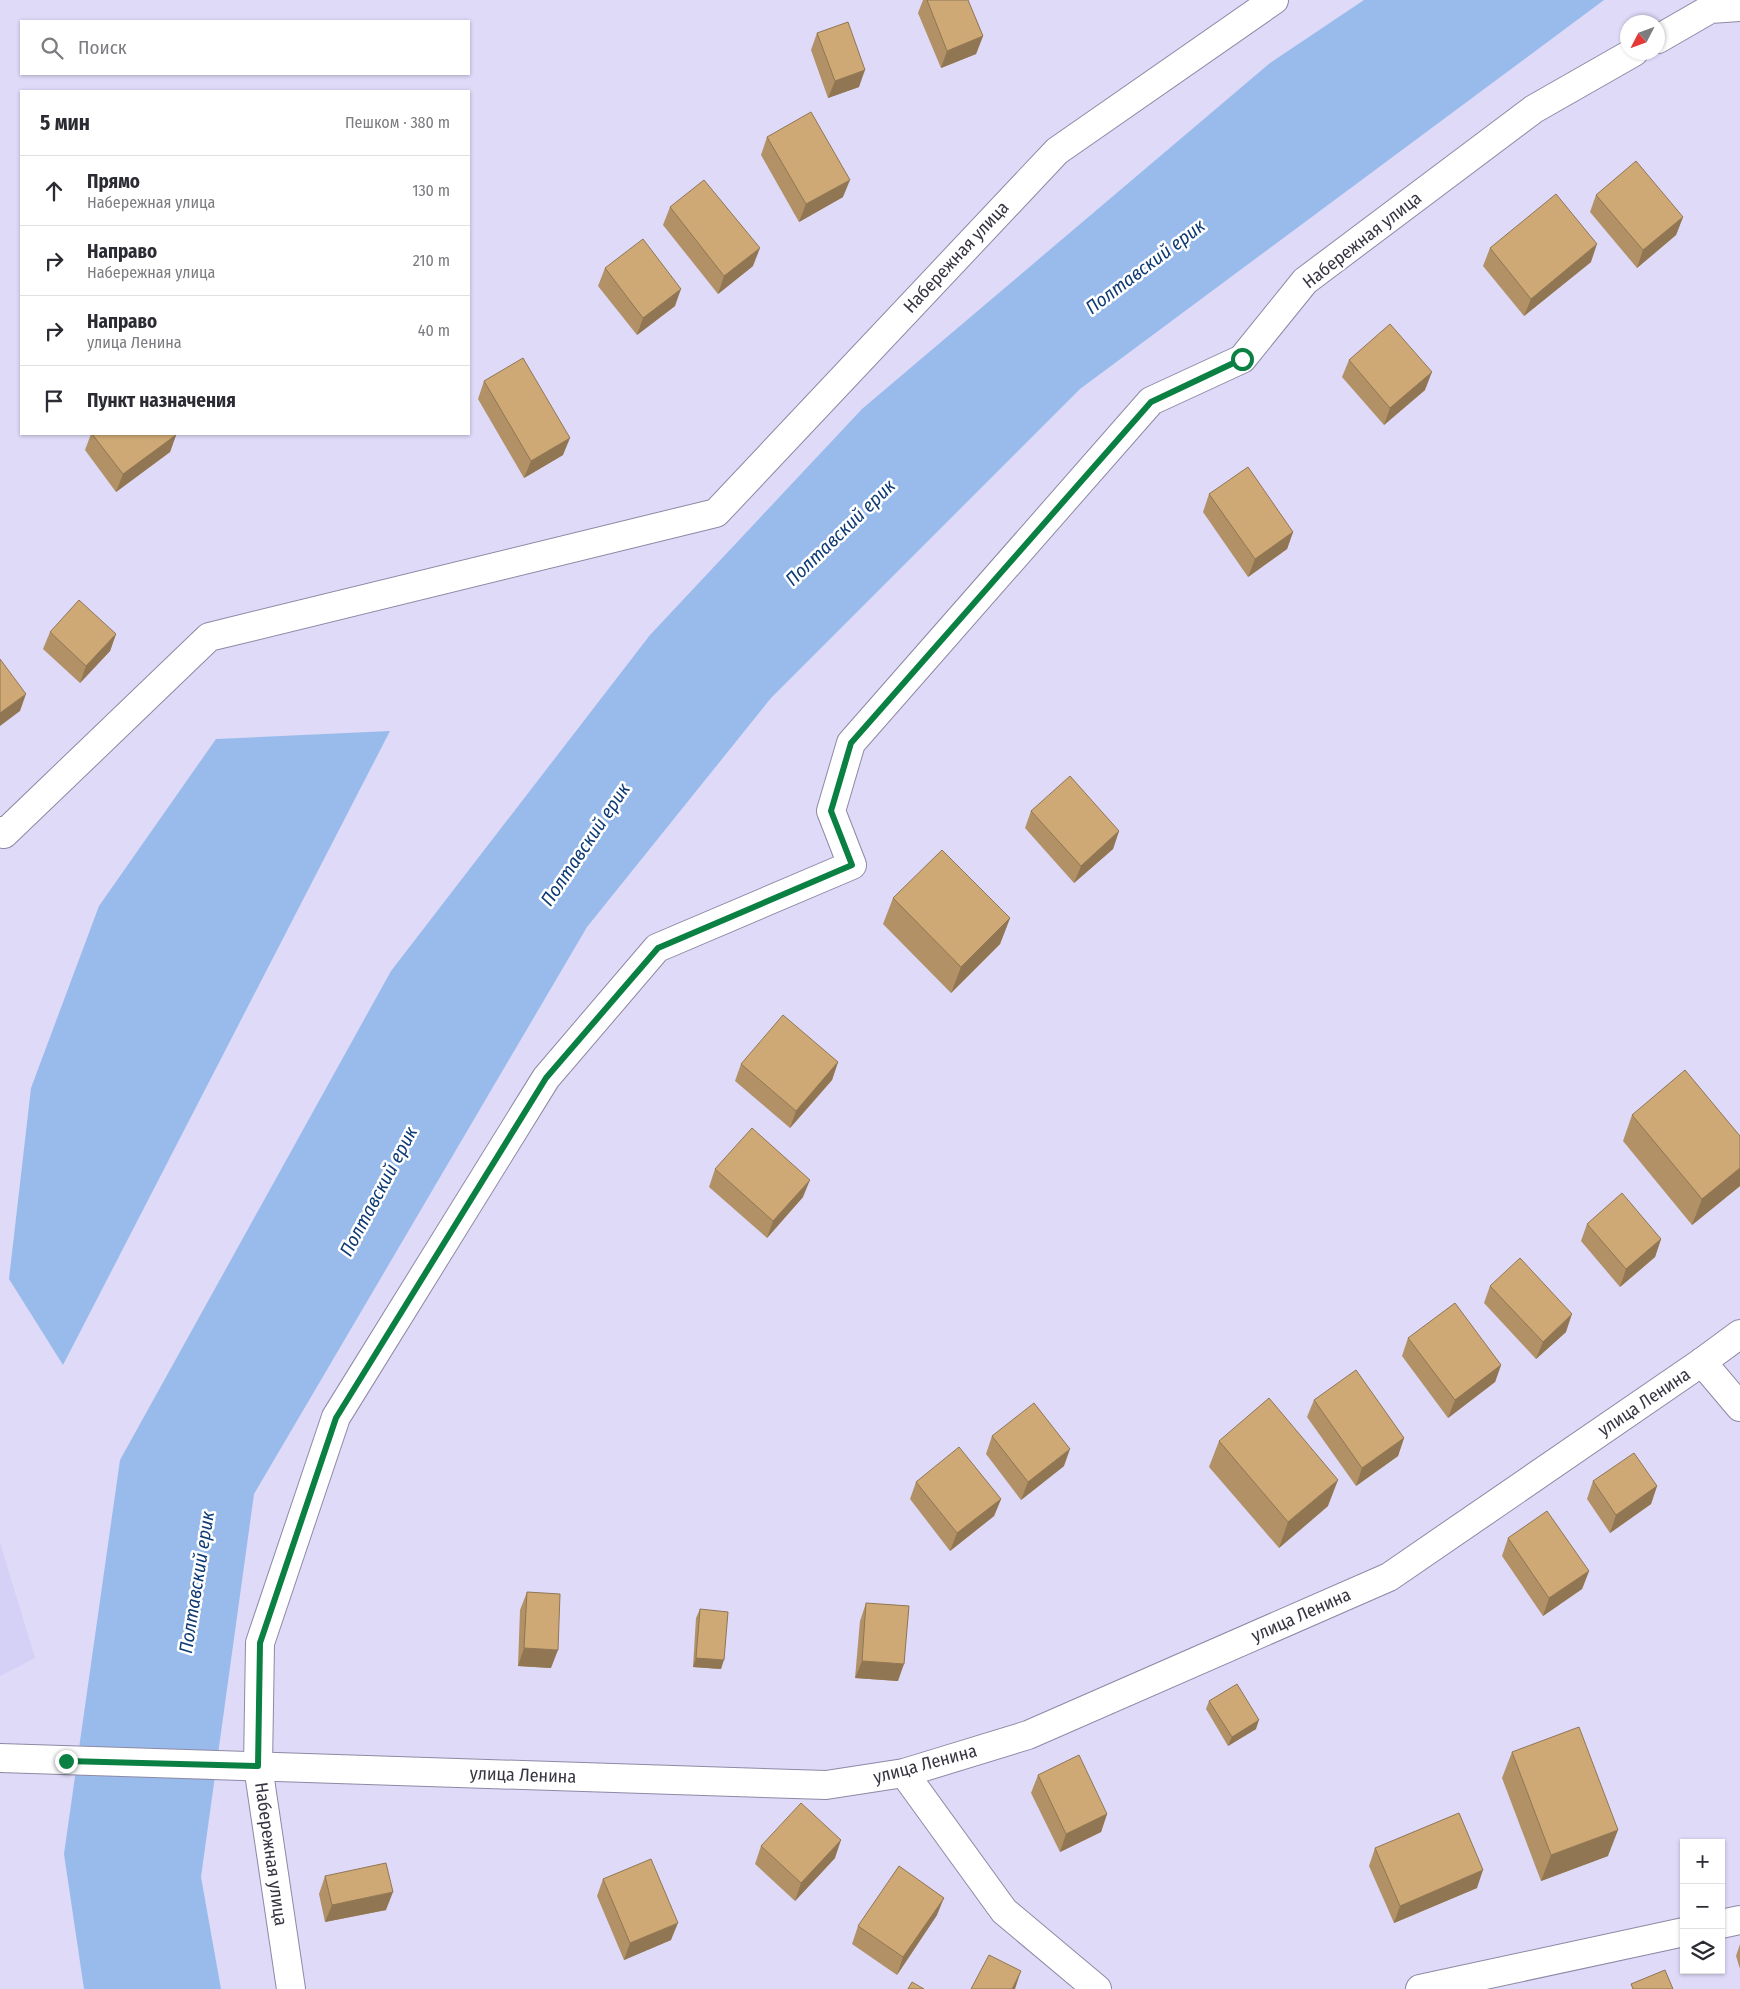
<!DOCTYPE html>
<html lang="ru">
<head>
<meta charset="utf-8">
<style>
	:root { --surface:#fff; --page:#f2f2f3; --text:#2b2b33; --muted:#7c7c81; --line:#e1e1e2 }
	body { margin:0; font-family:"Fira Sans Condensed",sans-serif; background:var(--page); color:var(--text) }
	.controls { position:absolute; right:15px; bottom:15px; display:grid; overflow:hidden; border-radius:0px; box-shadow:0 1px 4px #0004 }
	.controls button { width:45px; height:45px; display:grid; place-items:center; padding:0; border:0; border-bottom:1px solid var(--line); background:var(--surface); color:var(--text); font:25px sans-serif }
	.compass { position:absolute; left:1620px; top:15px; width:45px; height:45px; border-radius:50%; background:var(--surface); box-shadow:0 1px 4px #0004; rotate:228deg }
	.stop { position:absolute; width:15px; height:15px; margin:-11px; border:4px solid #0b8043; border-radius:50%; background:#fff }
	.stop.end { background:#0b8043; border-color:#fff; box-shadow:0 1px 5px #0008 }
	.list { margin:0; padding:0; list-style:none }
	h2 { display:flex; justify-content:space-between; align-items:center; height:65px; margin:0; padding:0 20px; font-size:21px }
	h2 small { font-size:16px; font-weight:400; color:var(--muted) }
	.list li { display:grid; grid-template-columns:32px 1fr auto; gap:15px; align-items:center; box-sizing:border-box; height:70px; padding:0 20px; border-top:1px solid var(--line) }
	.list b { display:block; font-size:19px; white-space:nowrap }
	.list p { margin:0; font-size:16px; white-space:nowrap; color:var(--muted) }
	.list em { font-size:16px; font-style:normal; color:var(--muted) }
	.icon { flex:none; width:28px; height:28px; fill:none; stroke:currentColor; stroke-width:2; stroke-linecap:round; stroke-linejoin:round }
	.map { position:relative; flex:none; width:1740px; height:1989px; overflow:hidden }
	.search { position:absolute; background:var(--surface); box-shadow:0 1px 4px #0004; left:20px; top:20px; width:450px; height:55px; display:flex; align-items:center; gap:12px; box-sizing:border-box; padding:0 18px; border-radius:0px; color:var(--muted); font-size:19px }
	.panel { position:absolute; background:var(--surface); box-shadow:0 1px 4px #0004; left:20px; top:90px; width:450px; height:345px; border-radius:0px }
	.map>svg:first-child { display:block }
</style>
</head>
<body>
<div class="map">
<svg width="1740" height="1989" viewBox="0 0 1740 1989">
	<rect width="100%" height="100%" fill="#dedaf8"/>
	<path fill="#d5d0f5" d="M0 1543 35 1658 0 1676Z"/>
	<g fill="#99bbec">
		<path d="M1364 0H1604L1080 389 771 698 587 927 254 1494 201 1877 221 1989H84L64 1854 120 1460 391 971 650 635 862 409 1270 63Z"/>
		<path d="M390 731 63 1365 9 1279 31 1088 99 906 216 739Z"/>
	</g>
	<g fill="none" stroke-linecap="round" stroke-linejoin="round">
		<g stroke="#8d89a5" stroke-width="30">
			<g id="minor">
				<path d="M1658 39 1710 9 1740 7"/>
				<path d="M0 831 4 834 209 637 716 513 1057 151 1274 0"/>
				<path d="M1702 1362 1740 1407"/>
				<path d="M0 1758 826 1785 904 1773 1028 1735 1389 1577 1702 1362 1740 1334"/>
				<path d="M904 1773 1004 1911 1097 1989"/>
				<path d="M1721 1924 1740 1920"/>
				<path d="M291 1989 258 1766 260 1643 336 1417 546 1078 657 948 852 865 831 811 851 743 1151 401 1242 359 1305 281 1534 109 1634 52"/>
				<path d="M1420 1989 1684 1932"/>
			</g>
		</g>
		<use href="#minor" stroke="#fff" stroke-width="28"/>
	</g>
	<g fill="#b19165">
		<path d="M923 0H968L983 36 976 54 941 68 918 13Z"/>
		<path d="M817 33 859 87 828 98 811 50Z"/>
		<path d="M767 137 843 197 799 222 761 155Z"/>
		<path d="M1596 195 1683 217 1676 235 1637 268 1590 212Z"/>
		<path d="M670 207 753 266 718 294 663 225Z"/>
		<path d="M1490 248 1591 262 1524 316 1483 266Z"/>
		<path d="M605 268 675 306 637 335 598 286Z"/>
		<path d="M1349 360 1425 390 1384 425 1342 377Z"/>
		<path d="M484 381 563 455 524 478 478 399Z"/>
		<path d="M91 434H175L176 435 170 452 116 492 85 450Z"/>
		<path d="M1209 494 1293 532 1287 549 1248 577 1203 512Z"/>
		<path d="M50 632 116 634 110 651 80 683 43 649Z"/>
		<path d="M1031 811 1119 831 1113 849 1074 883 1025 828Z"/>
		<path d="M893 898 1010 918 1000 944 951 993 883 924Z"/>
		<path d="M838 1062 832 1080 790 1128 735 1081 741 1064Z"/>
		<path d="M1632 1115 1740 1136V1186L1692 1225 1623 1141Z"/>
		<path d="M715 1169 803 1197 767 1238 709 1187Z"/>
		<path d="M1587 1224 1661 1239 1655 1257 1620 1287 1581 1241Z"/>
		<path d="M1490 1286 1566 1332 1536 1359 1484 1303Z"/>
		<path d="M1408 1338 1501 1365 1495 1382 1448 1418 1402 1356Z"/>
		<path d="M1314 1400 1404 1438 1398 1456 1356 1486 1307 1417Z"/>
		<path d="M992 1436 1064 1466 1021 1500 986 1454Z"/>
		<path d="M1219 1441 1328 1506 1279 1548 1209 1467Z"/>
		<path d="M1593 1481 1657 1486 1651 1504 1610 1533 1587 1499Z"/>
		<path d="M916 1482 1001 1499 994 1516 950 1551 910 1499Z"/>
		<path d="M1508 1538 1589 1571 1582 1589 1543 1616 1502 1556Z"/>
		<path d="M527 1592 551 1668 518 1666 520 1610Z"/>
		<path d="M866 1603 898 1681 855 1678 860 1621Z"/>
		<path d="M700 1609 721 1669 693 1667 696 1618Z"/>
		<path d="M1209 1701 1256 1729 1228 1746 1206 1709Z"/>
		<path d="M1512 1752 1608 1856 1541 1881 1502 1778Z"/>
		<path d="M1038 1775 1107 1814 1101 1832 1060 1852 1031 1793Z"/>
		<path d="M761 1846 835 1858 795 1901 755 1864Z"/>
		<path d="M1375 1848 1477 1888 1394 1923 1369 1866Z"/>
		<path d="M325 1876 386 1910 325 1922 319 1894Z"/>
		<path d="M603 1879 671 1940 624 1960 597 1896Z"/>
		<path d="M937 1915 897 1975 852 1944 858 1926Z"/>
		<path d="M1740 1944V1969L1736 1956Z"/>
	</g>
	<g fill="#907653">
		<path d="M983 36 976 54 941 68 947 51Z"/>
		<path d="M865 70 859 87 828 98 835 81Z"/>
		<path d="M850 180 843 197 799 222 806 204Z"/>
		<path d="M1683 217 1676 235 1637 268 1643 250Z"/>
		<path d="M1597 244 1591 262 1524 316 1531 299Z"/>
		<path d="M760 248 753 266 718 294 724 276Z"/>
		<path d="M681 289 675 306 637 335 643 318Z"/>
		<path d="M1432 372 1425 390 1384 425 1390 408Z"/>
		<path d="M176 435 170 452 116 492 123 474Z"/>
		<path d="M570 438 563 455 524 478 531 461Z"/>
		<path d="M1293 532 1287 549 1248 577 1255 559Z"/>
		<path d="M116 634 110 651 80 683 86 666Z"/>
		<path d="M26 694 20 711 0 726V713Z"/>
		<path d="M1119 831 1113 849 1074 883 1081 866Z"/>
		<path d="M1010 918 1000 944 951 993 961 967Z"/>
		<path d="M838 1062 832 1080 790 1128 796 1111Z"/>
		<path d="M1740 1168V1186L1692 1225 1702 1199Z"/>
		<path d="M810 1180 803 1197 767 1238 773 1221Z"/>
		<path d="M1661 1239 1655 1257 1620 1287 1626 1269Z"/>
		<path d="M1572 1314 1566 1332 1536 1359 1543 1342Z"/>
		<path d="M1501 1365 1495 1382 1448 1418 1455 1400Z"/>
		<path d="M1404 1438 1398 1456 1356 1486 1362 1468Z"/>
		<path d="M1070 1449 1064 1466 1021 1500 1028 1482Z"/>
		<path d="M1338 1480 1328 1506 1279 1548 1288 1522Z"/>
		<path d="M1657 1486 1651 1504 1610 1533 1616 1515Z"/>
		<path d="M1001 1499 994 1516 950 1551 957 1533Z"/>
		<path d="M1589 1571 1582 1589 1543 1616 1549 1598Z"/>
		<path d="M524 1648 558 1650 551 1668 518 1666Z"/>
		<path d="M696 1658 724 1660 721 1669 693 1667Z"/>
		<path d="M862 1661 904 1664 898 1681 855 1678Z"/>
		<path d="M1259 1720 1256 1729 1228 1746 1232 1737Z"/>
		<path d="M1107 1814 1101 1832 1060 1852 1066 1834Z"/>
		<path d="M1618 1830 1608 1856 1541 1881 1551 1855Z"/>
		<path d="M841 1840 835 1858 795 1901 801 1883Z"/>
		<path d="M1483 1870 1477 1888 1394 1923 1400 1906Z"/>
		<path d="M393 1892 386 1910 325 1922 332 1905Z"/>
		<path d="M944 1898 937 1915 897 1975 903 1957Z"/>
		<path d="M678 1923 671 1940 624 1960 630 1943Z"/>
		<path d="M1021 1971 1015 1989H1012Z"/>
	</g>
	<g fill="#cea976" stroke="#907653">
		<path d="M927 0H968L983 36 947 51Z"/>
		<path d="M848 22 865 70 835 81 817 33Z"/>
		<path d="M811 112 850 180 806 204 767 137Z"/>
		<path d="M1636 161 1683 217 1643 250 1596 195Z"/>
		<path d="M704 180 760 248 724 276 670 207Z"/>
		<path d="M1556 194 1597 244 1531 299 1490 248Z"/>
		<path d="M643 239 681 289 643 318 605 268Z"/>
		<path d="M1390 324 1432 372 1390 408 1349 360Z"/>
		<path d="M523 358 570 438 531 461 484 381Z"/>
		<path d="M92 434H175L176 435 123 474Z"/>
		<path d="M1248 467 1293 532 1255 559 1209 494Z"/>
		<path d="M79 600 116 634 86 666 50 632Z"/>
		<path d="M0 659 26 694 0 713Z"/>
		<path d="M1070 776 1119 831 1081 866 1031 811Z"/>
		<path d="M942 850 1010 918 961 967 893 898Z"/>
		<path d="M783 1015 838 1062 796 1111 741 1064Z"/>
		<path d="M1685 1070 1740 1136V1168L1702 1199 1632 1115Z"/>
		<path d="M752 1128 810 1180 773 1221 715 1169Z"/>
		<path d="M1622 1193 1661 1239 1626 1269 1587 1224Z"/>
		<path d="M1520 1258 1572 1314 1543 1342 1490 1286Z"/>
		<path d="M1455 1303 1501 1365 1455 1400 1408 1338Z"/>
		<path d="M1356 1370 1404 1438 1362 1468 1314 1400Z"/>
		<path d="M1269 1398 1338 1480 1288 1522 1219 1441Z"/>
		<path d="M1034 1403 1070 1449 1028 1482 992 1436Z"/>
		<path d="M959 1447 1001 1499 957 1533 916 1482Z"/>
		<path d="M1634 1453 1657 1486 1616 1515 1593 1481Z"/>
		<path d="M1547 1511 1589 1571 1549 1598 1508 1538Z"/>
		<path d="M527 1592 560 1594 558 1650 524 1648Z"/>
		<path d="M866 1603 909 1606 904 1664 862 1661Z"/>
		<path d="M700 1609 728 1612 724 1660 696 1658Z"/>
		<path d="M1237 1684 1259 1720 1232 1737 1209 1701Z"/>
		<path d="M1579 1727 1618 1830 1551 1855 1512 1752Z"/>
		<path d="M1079 1755 1107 1814 1066 1834 1038 1775Z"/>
		<path d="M801 1803 841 1840 801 1883 761 1846Z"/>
		<path d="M1459 1813 1483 1870 1400 1906 1375 1848Z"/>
		<path d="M651 1859 678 1923 630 1943 603 1879Z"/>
		<path d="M386 1863 393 1892 332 1905 325 1876Z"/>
		<path d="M899 1866 944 1898 903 1957 858 1926Z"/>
		<path d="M989 1955 1021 1971 1012 1989H971Z"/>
		<path d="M1665 1970 1673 1989H1633L1631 1984Z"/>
		<path d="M912 1982 924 1989H908Z"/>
	</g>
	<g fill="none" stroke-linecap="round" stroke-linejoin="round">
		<path stroke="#0b8043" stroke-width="6" d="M66 1761 258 1766 260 1643 336 1418 546 1078 658 948 852 865 831 811 851 743 1151 402 1242 359"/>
	</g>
	<g text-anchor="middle" stroke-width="5" stroke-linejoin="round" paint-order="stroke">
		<g font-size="18" fill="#373541" stroke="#fff">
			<text transform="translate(1362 240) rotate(-38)" y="6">Набережная улица</text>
			<text transform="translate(956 257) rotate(-47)" y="6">Набережная улица</text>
			<text transform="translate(1644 1402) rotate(-34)" y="6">улица Ленина</text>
			<text transform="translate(1301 1615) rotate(-24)" y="6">улица Ленина</text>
			<text transform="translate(925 1764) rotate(-15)" y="6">улица Ленина</text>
			<text transform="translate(523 1775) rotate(2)" y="6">улица Ленина</text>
			<text transform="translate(271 1854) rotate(82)" y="6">Набережная улица</text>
		</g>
		<g font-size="19" font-style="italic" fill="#0f3b75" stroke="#fff">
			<text transform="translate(1145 266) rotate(-37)" y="7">Полтавский ерик</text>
			<text transform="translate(840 532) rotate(-44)" y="7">Полтавский ерик</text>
			<text transform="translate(585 844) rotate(-56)" y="7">Полтавский ерик</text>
			<text transform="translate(378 1191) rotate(-62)" y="7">Полтавский ерик</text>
			<text transform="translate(196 1582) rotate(-81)" y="7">Полтавский ерик</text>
		</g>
	</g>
</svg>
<div class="controls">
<button>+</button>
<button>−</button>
<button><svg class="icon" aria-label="layers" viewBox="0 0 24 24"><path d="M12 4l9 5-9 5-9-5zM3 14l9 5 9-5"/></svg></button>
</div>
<svg class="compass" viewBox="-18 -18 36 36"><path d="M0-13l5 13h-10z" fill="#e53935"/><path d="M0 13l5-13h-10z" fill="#7c7c81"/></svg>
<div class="stop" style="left:1242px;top:359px"></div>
<div class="stop end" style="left:66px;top:1761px"></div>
<div class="search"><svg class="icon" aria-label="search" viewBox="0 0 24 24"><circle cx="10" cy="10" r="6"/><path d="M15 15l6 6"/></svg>Поиск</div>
<section class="panel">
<h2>5 мин<small>Пешком · 380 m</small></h2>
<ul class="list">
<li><svg class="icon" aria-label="ahead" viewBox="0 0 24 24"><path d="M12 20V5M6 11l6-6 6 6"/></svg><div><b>Прямо</b><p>Набережная улица</p></div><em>130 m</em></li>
<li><svg class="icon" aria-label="right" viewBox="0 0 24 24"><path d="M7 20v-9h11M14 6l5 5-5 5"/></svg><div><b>Направо</b><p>Набережная улица</p></div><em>210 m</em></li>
<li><svg class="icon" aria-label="right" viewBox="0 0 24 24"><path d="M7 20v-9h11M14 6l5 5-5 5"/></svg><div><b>Направо</b><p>улица Ленина</p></div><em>40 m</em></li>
<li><svg class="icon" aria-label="arrive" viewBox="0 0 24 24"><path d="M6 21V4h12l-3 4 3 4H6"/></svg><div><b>Пункт назначения</b></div></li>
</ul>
</section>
</div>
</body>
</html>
